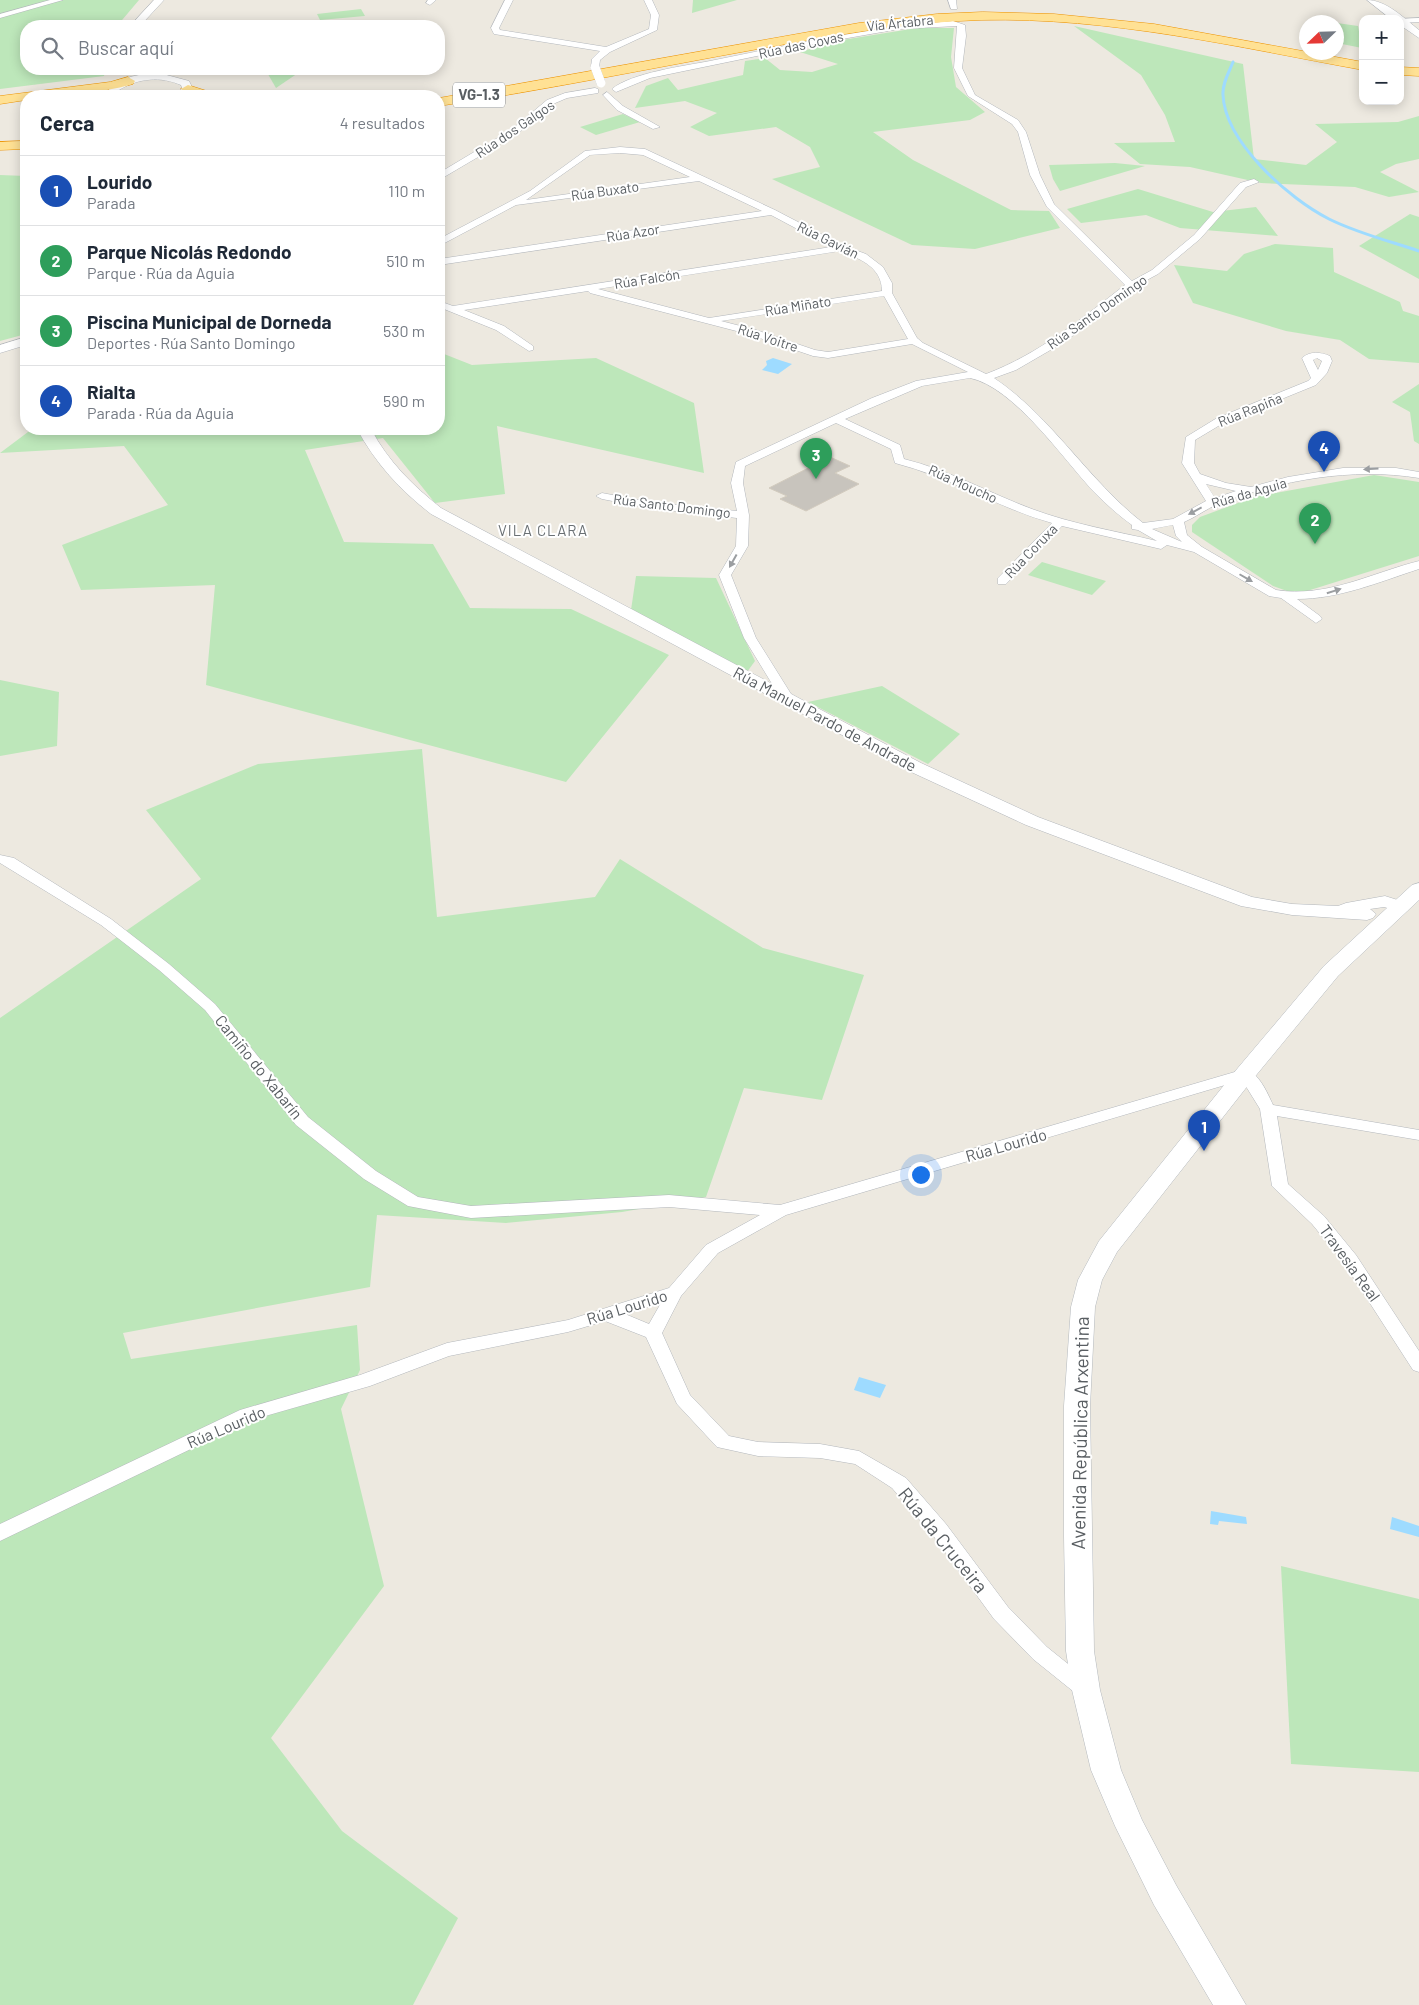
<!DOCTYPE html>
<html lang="es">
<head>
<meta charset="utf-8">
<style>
	:root { --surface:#fff; --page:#f6f6f7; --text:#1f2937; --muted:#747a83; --line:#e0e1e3; --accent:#111827 }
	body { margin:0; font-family:Barlow,sans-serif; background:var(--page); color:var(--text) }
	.controls { position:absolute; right:15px; top:15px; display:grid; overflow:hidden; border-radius:10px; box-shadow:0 2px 12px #0003 }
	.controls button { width:45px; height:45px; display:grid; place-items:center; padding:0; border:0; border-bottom:1px solid var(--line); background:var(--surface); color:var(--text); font:25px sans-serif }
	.compass { position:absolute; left:1299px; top:15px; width:45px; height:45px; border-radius:50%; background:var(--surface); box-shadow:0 2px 12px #0003; rotate:247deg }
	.you { position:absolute; left:920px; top:1174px; width:18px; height:18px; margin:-12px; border:4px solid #fff; border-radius:50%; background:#1a73e8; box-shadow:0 0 0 8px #1a73e833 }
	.badge { display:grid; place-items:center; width:32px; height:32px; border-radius:50%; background:var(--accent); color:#fff; font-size:16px; font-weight:700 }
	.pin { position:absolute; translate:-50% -41px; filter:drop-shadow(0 1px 2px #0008) }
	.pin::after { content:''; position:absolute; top:26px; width:18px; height:15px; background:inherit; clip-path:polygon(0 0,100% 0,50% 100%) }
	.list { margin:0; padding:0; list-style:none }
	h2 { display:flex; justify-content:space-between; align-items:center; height:65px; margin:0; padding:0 20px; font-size:21px }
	h2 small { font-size:16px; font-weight:400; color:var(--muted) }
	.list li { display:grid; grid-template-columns:32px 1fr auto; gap:15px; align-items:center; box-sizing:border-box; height:70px; padding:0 20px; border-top:1px solid var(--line) }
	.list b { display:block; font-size:19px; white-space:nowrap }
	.list p { margin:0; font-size:16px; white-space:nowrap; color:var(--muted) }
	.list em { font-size:16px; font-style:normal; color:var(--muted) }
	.icon { flex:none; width:28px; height:28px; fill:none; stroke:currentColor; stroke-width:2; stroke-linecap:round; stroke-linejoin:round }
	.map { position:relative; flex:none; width:1419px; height:2005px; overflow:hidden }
	.search { position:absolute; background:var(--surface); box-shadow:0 2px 12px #0003; left:20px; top:20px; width:425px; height:55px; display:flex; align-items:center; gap:12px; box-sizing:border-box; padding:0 18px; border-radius:20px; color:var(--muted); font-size:19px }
	.panel { position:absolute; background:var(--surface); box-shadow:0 2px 12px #0003; left:20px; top:90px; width:425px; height:345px; border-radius:20px }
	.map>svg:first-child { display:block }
</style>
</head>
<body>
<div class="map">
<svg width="1419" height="2005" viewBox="0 0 1419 2005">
	<rect width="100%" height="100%" fill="#ede9e0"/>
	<g fill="#bde7ba">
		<path d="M0 0H139L117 26H26V69H106L104 76 0 89Z"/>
		<path d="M693 0H737L692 13Z"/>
		<path d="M361 9 365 16 320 20 317 14Z"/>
		<path d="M1337 23 1358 26 1362 48 1337 43Z"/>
		<path d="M1074 26 1243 64 1254 159 1306 165 1337 142 1315 124 1398 122 1419 116V159L1396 164 1380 172 1419 192 1389 197 1355 187 1261 183 1190 167 1140 164 1114 143 1175 142 1165 115 1141 75Z"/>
		<path d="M917 28H954L951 57 956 87 985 112 970 120 873 132 913 160 1011 210 1049 211 1060 228 975 249 912 245 772 179 820 167 810 147 776 127 709 136 690 127 717 113 685 101 635 108 646 86 668 78 678 90 743 75 745 61 765 58 780 70 812 72 838 64 800 52 836 41Z"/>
		<path d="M265 69H304L276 88Z"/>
		<path d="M623 114 640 122 596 135 580 127Z"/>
		<path d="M1115 163 1145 166 1060 191 1053 179 1049 165Z"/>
		<path d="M0 175 26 176V334L0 341Z"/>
		<path d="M1138 189 1213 212 1256 207 1278 236 1180 228 1146 215 1081 223 1067 209Z"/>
		<path d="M1410 214 1419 217V279L1359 246Z"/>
		<path d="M1275 244 1333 248 1334 272 1400 302 1403 311 1419 316V363L1369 359 1340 340 1286 331 1193 303 1174 265 1227 271 1244 254Z"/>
		<path d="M439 352 472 365 596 358 694 403 704 473 497 426 505 494 435 503 383 438 305 450 344 542 433 544 470 608 571 609 669 655 566 782 206 685 215 585 81 590 62 545 168 505 124 446 0 453 32 429H439Z"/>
		<path d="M1419 384V444L1414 441 1410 412 1392 402Z"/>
		<path d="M1374 475 1419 482V556L1307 591H1287L1273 586 1192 532V525L1200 517 1254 497Z"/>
		<path d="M1042 562 1106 581 1092 595 1028 575Z"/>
		<path d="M636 576 716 578 755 661 747 672 631 610Z"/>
		<path d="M0 680 59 692 57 746 0 756Z"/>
		<path d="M882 686 960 734 928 764 808 702Z"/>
		<path d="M422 749 437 917 595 897 620 859 763 948 864 975 822 1100 744 1088 706 1197 622 1212 506 1223 377 1215 370 1287 123 1333 131 1359 357 1325 360 1370 341 1409 384 1586 271 1738 342 1831 458 1918 413 2005H0V1018L201 879 146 810 258 764Z"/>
		<path d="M1281 1566 1419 1599V1772L1291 1764Z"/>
	</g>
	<g fill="#9edbff">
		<path d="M773 358 792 364 778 374 762 370 767 365 766 361Z"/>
		<path d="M859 1377 886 1385 880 1398 854 1390Z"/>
		<path d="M1211 1511 1246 1517 1247 1524 1219 1521 1218 1525 1210 1524Z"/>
		<path d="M1392 1517 1419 1526V1537L1390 1529Z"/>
	</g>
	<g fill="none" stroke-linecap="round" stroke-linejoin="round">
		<path stroke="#9edbff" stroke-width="3" d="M1233 62C1229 72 1222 84 1223 95 1225 142 1289 199 1329 219 1357 233 1389 241 1419 251"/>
	</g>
	<path fill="#c8c4bd" stroke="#d2cbbe" d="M830 457 850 466 835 473 859 484 806 511 780 499 787 496 769 488Z"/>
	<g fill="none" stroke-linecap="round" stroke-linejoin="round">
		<g stroke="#b3b7bc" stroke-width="1">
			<g id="minor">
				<path d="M50 0H63L0 18V14Z"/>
				<path d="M428 0H436L430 5 426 3Z"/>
				<path d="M505 0H513L499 28 500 30 606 47 649 29 651 15 644 0H652L659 15 657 30 610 52 600 60 599 67 595 69 591 67 592 59 600 51 494 34 491 28Z"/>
				<path d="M948 0H956L957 9H951Z"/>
				<path d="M1419 18V22L1400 23V19Z"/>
				<path d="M953 21 965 25 966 36 962 68 975 95 1018 120 1026 132 1040 175 1054 204 1132 281 1152 270 1194 235 1240 183 1254 179 1259 182 1246 187 1200 239 1158 274 1134 287 1066 341 1016 370 994 378C1052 417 1088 480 1143 523L1173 519 1206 501 1182 463 1186 437 1217 418 1308 381 1311 378 1302 358C1310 351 1320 352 1330 356L1332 361 1327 373 1316 385 1225 422 1195 440 1194 463 1200 474 1226 483 1251 487 1288 477 1343 468H1396L1419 472V478C1352 467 1281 480 1218 504 1206 509 1196 517 1184 522L1187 535 1202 547 1276 590C1327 598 1371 573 1419 561V569C1379 582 1339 599 1297 599L1320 616 1322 619 1316 623 1281 598 1269 596 1194 552 1167 545 1161 549 1062 526 1006 584H998V578L1052 523C998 508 950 477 895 463L891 449 836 423 745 466 743 483 749 515 748 546 731 575 756 638 796 702 790 706 785 705 744 638 719 575 736 546 737 518 649 508 602 499 596 496 602 493 649 502 737 511 731 483 736 462 872 398 916 381 968 372 912 344 828 358 813 356 748 334 590 293 588 291 464 310 504 326 533 346V350L529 351 496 330 439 307V301L453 306 831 247 771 215 439 265V259L762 211 699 181 516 205 439 246V239L530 191 585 151 620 147 645 149 775 210 844 246 866 254 883 267 892 283V293L917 338 923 343 986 374C1039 354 1081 319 1125 285L1047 207 1030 175 1018 132 1012 124 968 96 954 68 957 26 899 29 825 42 650 78 616 92 612 89C631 73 684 66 710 61 790 45 871 27 953 21ZM620 153 643 155 690 177 526 200 590 155ZM840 251C859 258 882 267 882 291L709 318 598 289ZM884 296 908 339 828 352 815 350 756 330 721 321ZM1317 358 1322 361 1318 370 1313 360ZM970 378C1014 387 1063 459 1094 492 1106 504 1118 515 1132 525V529L1138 530 1157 541C1115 531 1072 524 1032 509 989 493 949 470 904 459L900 445 845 419 922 386ZM1206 484 1236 491 1215 498ZM1173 525 1176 536 1182 542 1152 529Z"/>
				<path d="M595 88 598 89V93L567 98 553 104 517 134 439 180V173L511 130 547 100 565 93Z"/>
				<path d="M607 92 623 106 660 127 653 129 617 110 603 95Z"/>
				<path d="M0 855 14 858 111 919 169 964 215 1004 308 1117 376 1171 418 1197 471 1206 669 1195 780 1205 1245 1069C1259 1073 1267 1092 1273 1105L1419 1130V1140L1277 1116 1288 1184 1324 1216 1356 1255 1419 1351V1372L1413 1370 1344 1263 1312 1224 1272 1186 1260 1109 1242 1080 786 1215 718 1253 681 1296 662 1333 690 1395 729 1436 758 1442 820 1444 859 1451 906 1478 946 1524 1008 1607 1047 1647 1093 1684 1096 1690 1093 1696 1086 1699 1079 1696 1033 1659 994 1619 932 1534 892 1488 855 1464 820 1458 758 1456 717 1447 677 1404 646 1337 605 1321 568 1332 449 1356 370 1386 251 1420 0 1541V1524L240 1410 360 1375 447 1343 568 1320 669 1288 706 1245 760 1215 669 1207 471 1218 408 1206 364 1179 296 1125 205 1010 159 970 101 925 0 863ZM661 1303 649 1324 625 1314Z"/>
			</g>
		</g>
		<g stroke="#b3b7bc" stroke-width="1">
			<g id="tertiary">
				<path d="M154 0H164L140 26H130Z"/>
				<path d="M1367 0C1386 0 1404 18 1419 30V38L1400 25V19H1391Z"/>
				<path d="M159 73 189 81 193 89 186 96H175L182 88 181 85C161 76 138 78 119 90L120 96H110L109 89C121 76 142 74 159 73Z"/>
				<path d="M26 337V345L0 353V345Z"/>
				<path d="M357 429H371C388 461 412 485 441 508L921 763 1038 817 1252 897 1292 904 1338 906 1346 903 1385 896 1407 903 1410 907 1407 911 1401 912 1384 907 1370 909 1376 914 1373 918 1367 920 1292 915 1241 906 1026 825 909 771 431 514C400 490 376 464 357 429Z"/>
			</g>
		</g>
		<g stroke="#b4b9be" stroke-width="1">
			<path id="secondary" d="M1419 883V900L1338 976 1253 1079 1117 1252 1102 1280 1095 1307 1090 1406 1094 1651 1100 1690 1121 1770 1142 1820 1176 1885 1246 2005H1213L1154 1905 1115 1826 1091 1770 1072 1690 1066 1651 1064 1536V1406L1071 1307 1078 1280 1099 1241 1237 1069 1324 966 1412 885Z"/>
		</g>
		<g stroke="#ed9300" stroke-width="1">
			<g id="trunk">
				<path d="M983 12 1054 14 1154 24 1363 62V70C1237 47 1110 17 981 20 906 22 832 36 758 49 652 68 545 90 439 106V98L859 23 937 14Z"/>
				<path d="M1400 67 1419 68V76L1400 75Z"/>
				<path d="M128 77 135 81 133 84C98 94 62 96 26 96V100L0 104V96L110 82Z"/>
				<path d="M188 85 213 93 215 96C204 97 189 98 181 89Z"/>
				<path d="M26 141V149L0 150V142Z"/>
			</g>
		</g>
		<use href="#minor" fill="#fff" fill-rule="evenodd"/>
		<use href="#tertiary" fill="#fff" fill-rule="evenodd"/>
		<use href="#secondary" fill="#fff" fill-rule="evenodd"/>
		<use href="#trunk" fill="#ffe194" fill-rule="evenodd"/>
		<g stroke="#b3b7bc" stroke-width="9" stroke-linecap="butt">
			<path id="minor-bridge" d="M595 67 601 83"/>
		</g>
		<use href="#minor-bridge" stroke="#fff" stroke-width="9"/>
	</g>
	<defs><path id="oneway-solid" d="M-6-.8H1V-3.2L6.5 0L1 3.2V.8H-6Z" transform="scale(1.25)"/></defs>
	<g fill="#9b9ea1">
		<use href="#oneway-solid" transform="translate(1371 469) rotate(177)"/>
		<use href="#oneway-solid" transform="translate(1195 511) rotate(152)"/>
		<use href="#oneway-solid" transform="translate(733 561) rotate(119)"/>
		<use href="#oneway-solid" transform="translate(1246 578) rotate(30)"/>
		<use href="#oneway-solid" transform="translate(1334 591) rotate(-17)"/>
	</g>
	<g text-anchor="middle" stroke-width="4" stroke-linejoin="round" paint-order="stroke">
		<g font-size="14" fill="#595e62" stroke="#fff">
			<text transform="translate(900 23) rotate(-6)" y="5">Vía Ártabra</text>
			<text transform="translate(801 45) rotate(-12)" y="5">Rúa das Covas</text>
			<text transform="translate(515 129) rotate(-34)" y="5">Rúa dos Galgos</text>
			<text transform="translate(605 191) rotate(-8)" y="5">Rúa Buxato</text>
			<text transform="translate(633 233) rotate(-9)" y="5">Rúa Azor</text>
			<text transform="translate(828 240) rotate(26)" y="5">Rúa Gavián</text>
			<text transform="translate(647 279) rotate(-9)" y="5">Rúa Falcón</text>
			<text transform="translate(798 306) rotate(-9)" y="5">Rúa Miñato</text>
			<text transform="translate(1097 312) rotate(-35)" y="5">Rúa Santo Domingo</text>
			<text transform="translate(768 338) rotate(18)" y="5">Rúa Voitre</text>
			<text transform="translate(1250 410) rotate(-22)" y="5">Rúa Rapiña</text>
			<text transform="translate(963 484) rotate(24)" y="5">Rúa Moucho</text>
			<text transform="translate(1249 493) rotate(-16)" y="5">Rúa da Aguia</text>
			<text transform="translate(672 506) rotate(7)" y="5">Rúa Santo Domingo</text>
			<text transform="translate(1031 551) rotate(-46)" y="5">Rúa Coruxa</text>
		</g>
		<rect fill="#fff" stroke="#8b8e91" stroke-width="1" x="453" y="82.5" width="52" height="25" rx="4"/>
		<g font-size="15" font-weight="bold" fill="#595e62">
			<text x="479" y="100">VG-1.3</text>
		</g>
		<g font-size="15" letter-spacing="1" fill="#6a7074" stroke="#fff">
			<text x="543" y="536">VILA CLARA</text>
		</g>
		<g font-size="16" fill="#595e62" stroke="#fff">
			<text transform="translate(825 719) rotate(28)" y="6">Rúa Manuel Pardo de Andrade</text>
			<text transform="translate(259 1067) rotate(51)" y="6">Camiño do Xabarín</text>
			<text transform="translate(1006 1145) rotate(-16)" y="6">Rúa Lourido</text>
			<text transform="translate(1350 1263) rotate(54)" y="6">Travesía Real</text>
			<text transform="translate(627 1307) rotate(-17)" y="6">Rúa Lourido</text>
			<text transform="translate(226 1427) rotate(-23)" y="6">Rúa Lourido</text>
		</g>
		<g font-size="19" fill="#595e62" stroke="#fff">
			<text transform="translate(1080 1433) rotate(-89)" y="7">Avenida República Arxentina</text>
			<text transform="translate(943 1540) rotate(51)" y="7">Rúa da Cruceira</text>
		</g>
	</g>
</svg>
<div class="controls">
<button>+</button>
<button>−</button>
</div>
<svg class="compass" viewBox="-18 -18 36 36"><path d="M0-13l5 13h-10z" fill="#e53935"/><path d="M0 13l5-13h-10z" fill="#747a83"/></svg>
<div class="you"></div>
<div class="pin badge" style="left:1204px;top:1151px;background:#1a4fb4">1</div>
<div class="pin badge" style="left:1315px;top:544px;background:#2e9e5b">2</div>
<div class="pin badge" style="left:816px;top:479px;background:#2e9e5b">3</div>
<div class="pin badge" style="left:1324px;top:472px;background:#1a4fb4">4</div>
<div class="search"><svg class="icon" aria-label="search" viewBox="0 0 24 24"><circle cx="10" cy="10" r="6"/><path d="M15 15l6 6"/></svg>Buscar aquí</div>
<section class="panel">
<h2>Cerca<small>4 resultados</small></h2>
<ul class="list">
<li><span class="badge" style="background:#1a4fb4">1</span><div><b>Lourido</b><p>Parada</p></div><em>110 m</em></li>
<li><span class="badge" style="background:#2e9e5b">2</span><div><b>Parque Nicolás Redondo</b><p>Parque · Rúa da Aguia</p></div><em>510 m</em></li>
<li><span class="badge" style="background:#2e9e5b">3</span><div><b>Piscina Municipal de Dorneda</b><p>Deportes · Rúa Santo Domingo</p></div><em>530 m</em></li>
<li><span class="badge" style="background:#1a4fb4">4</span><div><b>Rialta</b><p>Parada · Rúa da Aguia</p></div><em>590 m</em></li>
</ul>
</section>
</div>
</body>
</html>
